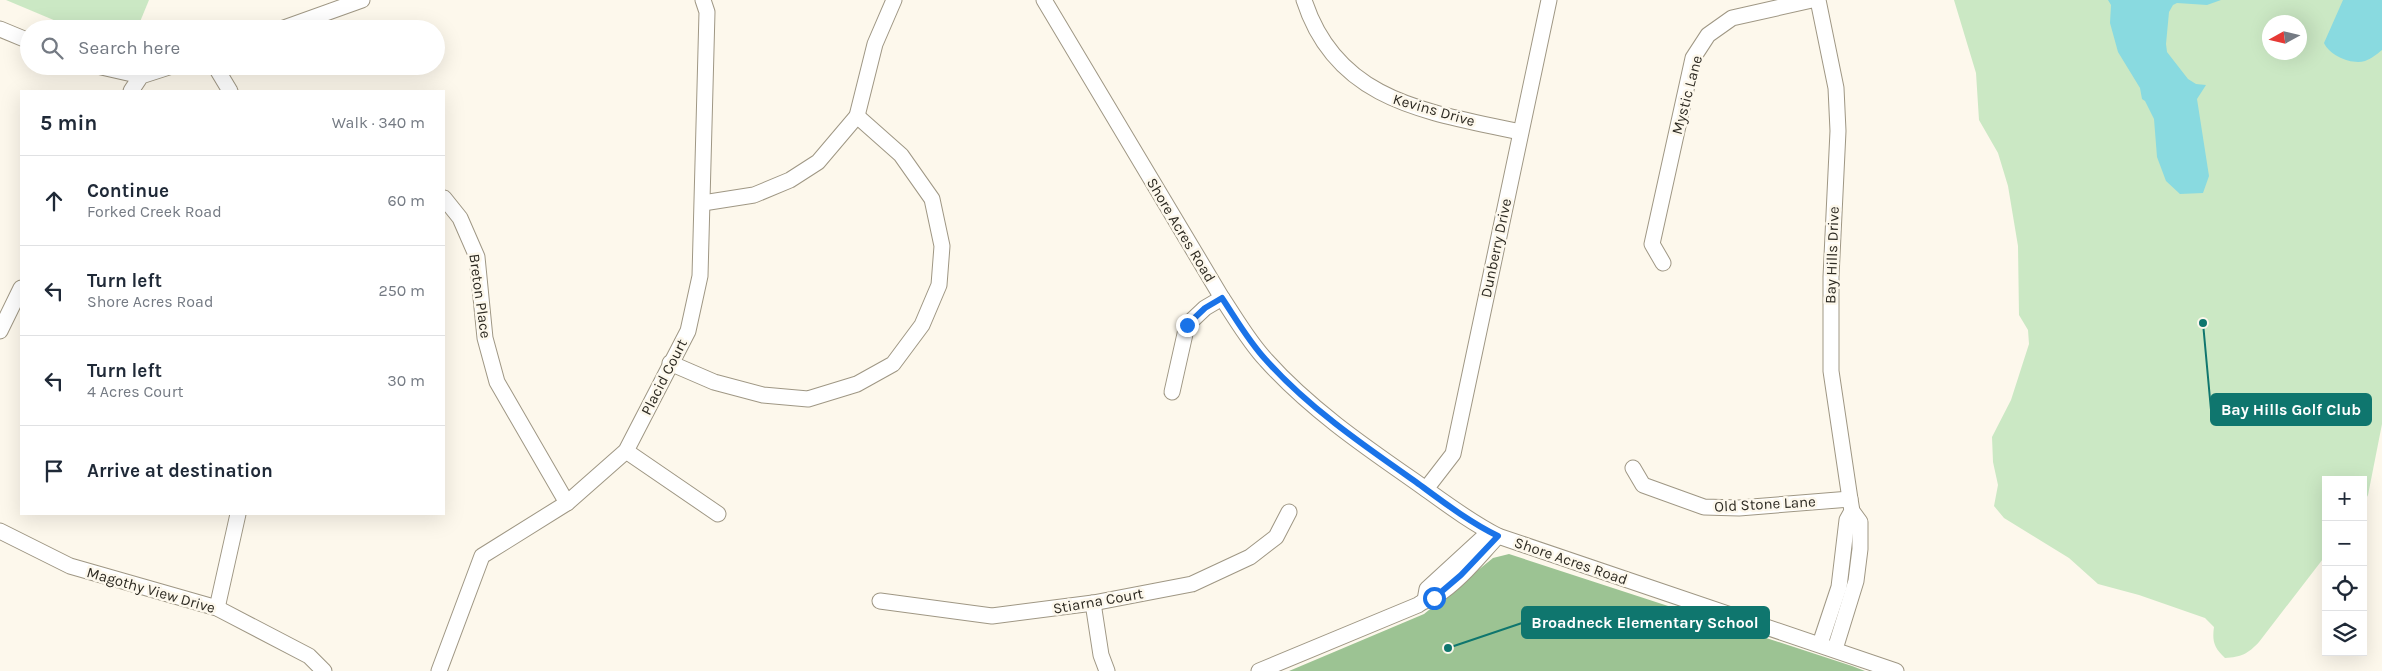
<!DOCTYPE html>
<html lang="en">
<head>
<meta charset="utf-8">
<style>
	:root { --surface:#fff; --page:#f2f2f3; --text:#1f2937; --muted:#747a83; --line:#e0e1e3 }
	body { margin:0; font-family:Karla,sans-serif; background:var(--page); color:var(--text) }
	.controls { position:absolute; right:15px; bottom:15px; display:grid; overflow:hidden; border-radius:0px; box-shadow:0 5px 20px #0002 }
	.controls button { width:45px; height:45px; display:grid; place-items:center; padding:0; border:0; border-bottom:1px solid var(--line); background:var(--surface); color:var(--text); font:25px sans-serif }
	.compass { position:absolute; left:2262px; top:15px; width:45px; height:45px; border-radius:50%; background:var(--surface); box-shadow:0 5px 20px #0002; rotate:262deg }
	.stop { position:absolute; width:15px; height:15px; margin:-11px; border:4px solid #1a73e8; border-radius:50%; background:#fff }
	.stop.end { background:#1a73e8; border-color:#fff; box-shadow:0 1px 5px #0008 }
	.list { margin:0; padding:0; list-style:none }
	h2 { display:flex; justify-content:space-between; align-items:center; height:65px; margin:0; padding:0 20px; font-size:21px }
	h2 small { font-size:16px; font-weight:400; color:var(--muted) }
	.list li { display:grid; grid-template-columns:32px 1fr auto; gap:15px; align-items:center; box-sizing:border-box; height:90px; padding:0 20px; border-top:1px solid var(--line) }
	.list b { display:block; font-size:19px; white-space:nowrap }
	.list p { margin:0; font-size:16px; white-space:nowrap; color:var(--muted) }
	.list em { font-size:16px; font-style:normal; color:var(--muted) }
	.icon { flex:none; width:28px; height:28px; fill:none; stroke:currentColor; stroke-width:2; stroke-linecap:round; stroke-linejoin:round }
	.map { position:relative; flex:none; width:2382px; height:671px; overflow:hidden }
	.search { position:absolute; background:var(--surface); box-shadow:0 5px 20px #0002; left:20px; top:20px; width:425px; height:55px; display:flex; align-items:center; gap:12px; box-sizing:border-box; padding:0 18px; border-radius:28px; color:var(--muted); font-size:19px }
	.panel { position:absolute; background:var(--surface); box-shadow:0 5px 20px #0002; left:20px; top:90px; width:425px; height:425px; border-radius:0px }
	.map>svg:first-child { display:block }
</style>
</head>
<body>
<div class="map">
<svg width="2382" height="671" viewBox="0 0 2382 671">
	<rect width="100%" height="100%" fill="#fdf8ec"/>
	<g fill="#cbe8c4" fill-rule="evenodd">
		<path d="M6 0H149L137 29H75Z"/>
		<path d="M1954 0H2382V424L2368 495 2363 504V480H2326V555L2259 642C2248 654 2241 657 2225 658 2214 648 2212 641 2214 627L2205 618 2139 595 2098 584 2069 558 2004 518 1994 506 1998 485 1993 462 1992 437 2011 400 2029 344 2028 330 2019 315 2018 246 2008 186 1998 153 1979 120 1976 73ZM2270 22H2300V52H2270Z"/>
	</g>
	<path fill="#9cc393" d="M1509 554 1852 666 1865 671H1289L1424 614 1493 558Z"/>
	<g fill="#89dae0">
		<path d="M2108 0H2221L2207 5 2177 3 2173 5 2169 12 2166 44 2167 52 2188 79 2196 84 2206 85 2197 99 2209 176 2203 193 2180 194 2166 181 2157 157 2154 119 2145 101 2142 99 2140 88 2118 52 2110 23 2111 5Z"/>
		<path d="M2343 0H2382V50C2377 54 2371 59 2365 61 2352 65 2330 56 2324 43Z"/>
	</g>
	<g fill="none" stroke-linecap="round" stroke-linejoin="round">
		<g stroke="#9f9784" stroke-width="17">
			<g id="minor">
				<path d="M1044 0 1222 298C1236 319 1249 342 1266 360 1308 407 1361 444 1413 480 1440 499 1468 521 1498 536L1896 671"/>
				<path d="M1304 0C1337 103 1430 112 1520 132"/>
				<path d="M1818 0 1836 88 1838 131 1831 277V371L1850 499 1852 511 1860 522V549L1856 581 1835 649"/>
				<path d="M0 29 29 41"/>
				<path d="M281 29 362 0"/>
				<path d="M97 66 141 76"/>
				<path d="M215 66 230 91"/>
				<path d="M131 91 141 76 172 66"/>
				<path d="M444 198 460 218 477 257 485 338 497 382 567 503"/>
				<path d="M703 203 754 195 790 180 818 162 857 116 875 44 894 0"/>
				<path d="M1663 263 1652 244 1693 58 1708 35 1732 18 1812 0"/>
				<path d="M0 331 21 288"/>
				<path d="M670 363 714 382 763 395 808 399 857 384 893 364 922 325 939 285 942 246 932 199 901 155 857 116"/>
				<path d="M1172 392 1187 325 1205 308 1222 298"/>
				<path d="M626 451 718 514"/>
				<path d="M1633 468 1643 485 1704 507 1739 508 1850 499"/>
				<path d="M1426 489 1453 454 1549 0"/>
				<path d="M0 531 70 566 217 608 309 656 324 671"/>
				<path d="M1425 600 1427 589 1488 533"/>
				<path d="M880 601 992 616 1093 603 1192 584 1250 557 1276 537 1289 512"/>
				<path d="M1093 603 1101 655 1107 671"/>
				<path d="M217 608 238 514"/>
				<path d="M1820 644 1839 587 1847 520 1852 511"/>
				<path d="M439 671 482 556 567 503 626 451 688 331 700 276 707 12 703 0"/>
				<path d="M1259 671 1418 605C1424 600 1430 600 1436 596 1460 581 1479 556 1498 536"/>
			</g>
		</g>
		<use href="#minor" stroke="#fff" stroke-width="15"/>
	</g>
	<g fill="none" stroke-linecap="round" stroke-linejoin="round">
		<path stroke="#1a73e8" stroke-width="6" d="M1187 325 1205 308 1222 298C1236 319 1249 342 1266 360 1309 408 1363 445 1416 482 1442 501 1469 522 1498 536L1461 575 1434 598"/>
	</g>
	<g text-anchor="middle" stroke-width="5" stroke-linejoin="round" paint-order="stroke">
		<g font-size="15" fill="#2d2a22" stroke="#fdf8ec">
			<text transform="translate(1687 95) rotate(-75)" y="5">Mystic Lane</text>
			<text transform="translate(1434 110) rotate(16)" y="5">Kevins Drive</text>
			<text transform="translate(1181 230) rotate(59)" y="5">Shore Acres Road</text>
			<text transform="translate(1496 248) rotate(-78)" y="5">Dunberry Drive</text>
			<text transform="translate(1832 255) rotate(-88)" y="5">Bay Hills Drive</text>
			<text transform="translate(480 296) rotate(82)" y="5">Breton Place</text>
			<text transform="translate(664 377) rotate(-63)" y="5">Placid Court</text>
			<text transform="translate(1765 504) rotate(-3)" y="5">Old Stone Lane</text>
			<text transform="translate(1571 561) rotate(19)" y="5">Shore Acres Road</text>
			<text transform="translate(151 590) rotate(16)" y="5">Magothy View Drive</text>
			<text transform="translate(1098 601) rotate(-10)" y="5">Stiarna Court</text>
		</g>
	</g>
	<path fill="none" stroke="#0f766e" stroke-width="2" d="M2203 323L2211 410M1448 648L1522 623"/>
	<g fill="#0f766e" stroke="#fdf8ec" stroke-width="2">
		<circle cx="2203" cy="323" r="5"/>
		<circle cx="1448" cy="648" r="5"/>
	</g>
	<g fill="#0f766e" stroke="#0f766e" stroke-width="2">
		<rect x="2211" y="394" width="160" height="31" rx="5"/>
		<rect x="1522" y="607" width="247" height="31" rx="5"/>
	</g>
	<g font-size="16" text-anchor="middle" font-weight="bold" fill="#fff">
		<text x="2291" y="415">Bay Hills Golf Club</text>
		<text x="1645" y="628">Broadneck Elementary School</text>
	</g>
</svg>
<div class="controls">
<button>+</button>
<button>−</button>
<button><svg class="icon" aria-label="locate" viewBox="0 0 24 24"><circle cx="12" cy="12" r="6"/><path d="M12 2v4M12 18v4M2 12h4M18 12h4"/></svg></button>
<button><svg class="icon" aria-label="layers" viewBox="0 0 24 24"><path d="M12 4l9 5-9 5-9-5zM3 14l9 5 9-5"/></svg></button>
</div>
<svg class="compass" viewBox="-18 -18 36 36"><path d="M0-13l5 13h-10z" fill="#e53935"/><path d="M0 13l5-13h-10z" fill="#747a83"/></svg>
<div class="stop" style="left:1434px;top:598px"></div>
<div class="stop end" style="left:1187px;top:325px"></div>
<div class="search"><svg class="icon" aria-label="search" viewBox="0 0 24 24"><circle cx="10" cy="10" r="6"/><path d="M15 15l6 6"/></svg>Search here</div>
<section class="panel">
<h2>5 min<small>Walk · 340 m</small></h2>
<ul class="list">
<li><svg class="icon" aria-label="ahead" viewBox="0 0 24 24"><path d="M12 20V5M6 11l6-6 6 6"/></svg><div><b>Continue</b><p>Forked Creek Road</p></div><em>60 m</em></li>
<li><svg class="icon" aria-label="left" viewBox="0 0 24 24"><path d="M17 20v-9H6M10 6l-5 5 5 5"/></svg><div><b>Turn left</b><p>Shore Acres Road</p></div><em>250 m</em></li>
<li><svg class="icon" aria-label="left" viewBox="0 0 24 24"><path d="M17 20v-9H6M10 6l-5 5 5 5"/></svg><div><b>Turn left</b><p>4 Acres Court</p></div><em>30 m</em></li>
<li><svg class="icon" aria-label="arrive" viewBox="0 0 24 24"><path d="M6 21V4h12l-3 4 3 4H6"/></svg><div><b>Arrive at destination</b></div></li>
</ul>
</section>
</div>
</body>
</html>
